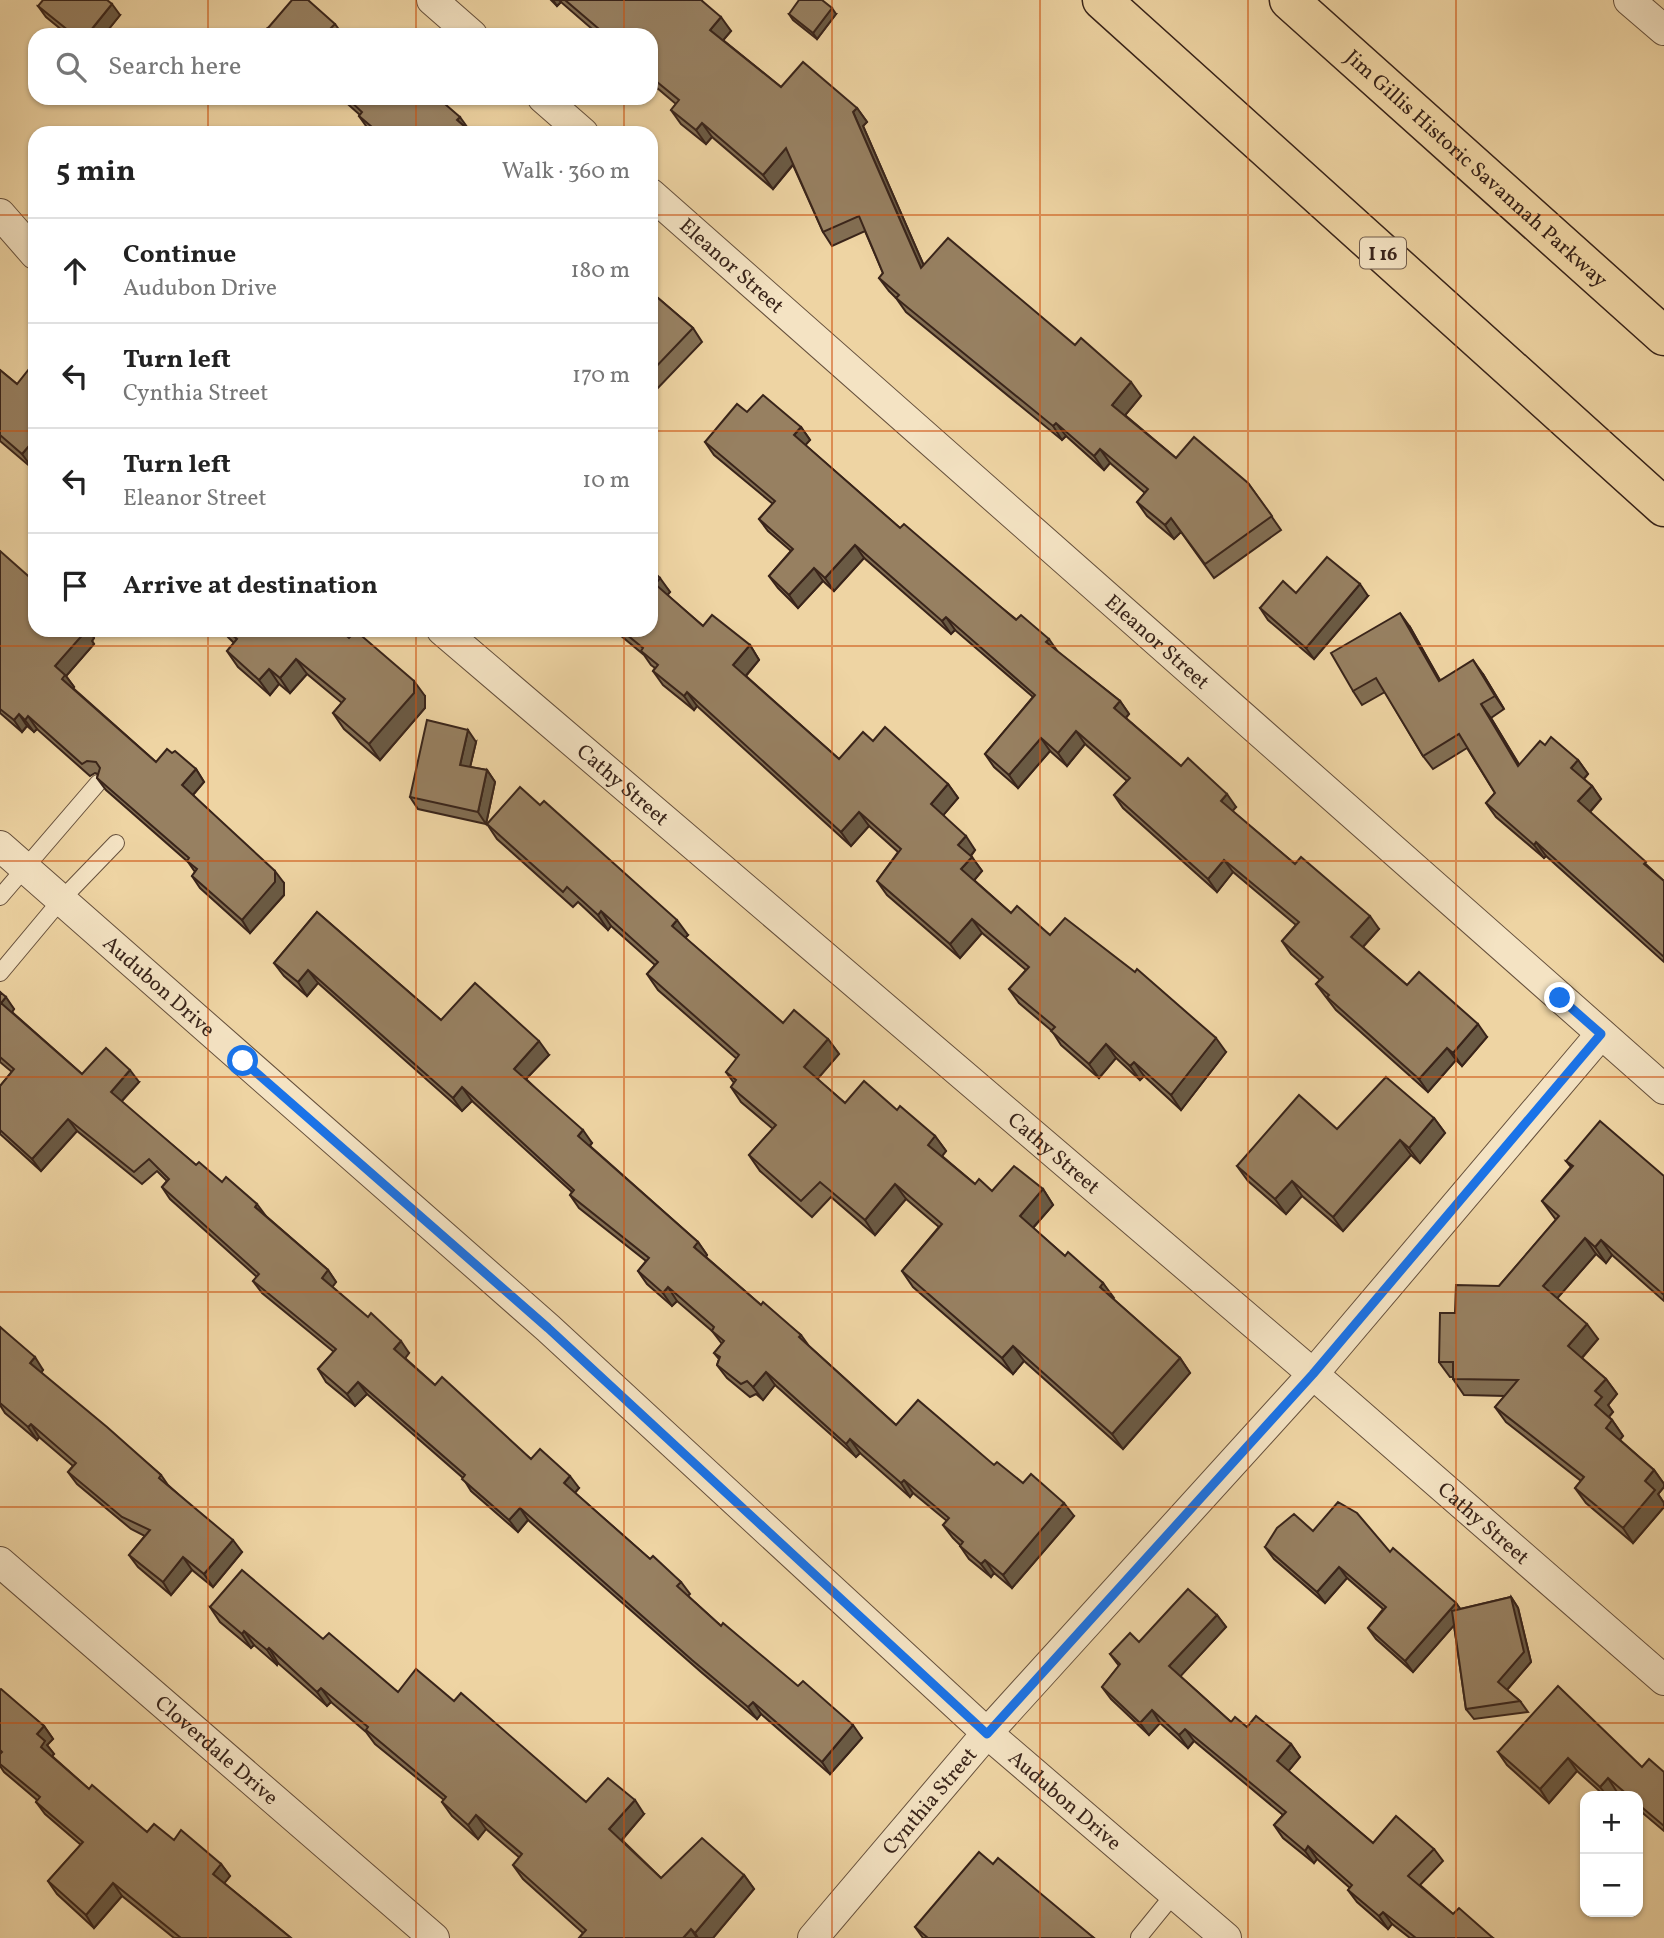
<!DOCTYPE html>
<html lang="en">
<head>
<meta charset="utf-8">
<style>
	:root { --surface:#fff; --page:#f2f2f2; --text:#222; --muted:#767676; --line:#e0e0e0 }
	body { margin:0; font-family:Vollkorn,serif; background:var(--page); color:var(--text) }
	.controls { position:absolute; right:21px; bottom:21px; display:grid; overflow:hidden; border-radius:14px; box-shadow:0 2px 5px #0004 }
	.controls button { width:63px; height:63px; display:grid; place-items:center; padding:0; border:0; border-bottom:2px solid var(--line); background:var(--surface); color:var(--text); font:35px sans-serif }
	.stop { position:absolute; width:21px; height:21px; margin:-16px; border:5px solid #1a73e8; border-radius:50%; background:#fff }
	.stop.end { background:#1a73e8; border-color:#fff; box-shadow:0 2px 7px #0008 }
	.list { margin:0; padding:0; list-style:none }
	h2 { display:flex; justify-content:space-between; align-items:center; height:91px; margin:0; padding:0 28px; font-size:30px }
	h2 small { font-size:23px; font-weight:400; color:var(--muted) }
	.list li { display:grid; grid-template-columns:46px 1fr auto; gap:21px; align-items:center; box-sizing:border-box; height:105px; padding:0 28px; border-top:2px solid var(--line) }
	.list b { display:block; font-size:26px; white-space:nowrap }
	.list p { margin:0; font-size:23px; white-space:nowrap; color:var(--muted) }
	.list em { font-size:23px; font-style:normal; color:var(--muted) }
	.icon { flex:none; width:38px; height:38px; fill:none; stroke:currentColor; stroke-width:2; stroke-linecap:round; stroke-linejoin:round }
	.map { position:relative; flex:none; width:1664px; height:1938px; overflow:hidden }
	.search { position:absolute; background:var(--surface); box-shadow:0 2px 5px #0004; left:28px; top:28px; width:630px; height:77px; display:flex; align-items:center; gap:18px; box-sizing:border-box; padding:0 24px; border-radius:21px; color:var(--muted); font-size:26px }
	.panel { position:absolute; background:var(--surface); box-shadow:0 2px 5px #0004; left:28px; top:126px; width:630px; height:511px; border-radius:21px }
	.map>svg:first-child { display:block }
</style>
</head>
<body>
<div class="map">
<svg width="1664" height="1938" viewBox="0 0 1664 1938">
	<rect width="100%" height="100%" fill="#eed4a3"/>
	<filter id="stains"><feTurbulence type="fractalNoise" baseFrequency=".00286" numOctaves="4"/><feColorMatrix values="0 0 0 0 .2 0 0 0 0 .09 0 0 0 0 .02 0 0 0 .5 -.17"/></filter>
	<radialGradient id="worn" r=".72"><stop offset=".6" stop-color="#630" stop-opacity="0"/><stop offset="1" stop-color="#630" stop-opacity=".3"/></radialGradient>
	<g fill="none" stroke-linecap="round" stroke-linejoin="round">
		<g stroke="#66503c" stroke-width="18">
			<g id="lane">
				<path d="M0 897 98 783"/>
				<path d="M0 973 61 900 116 843"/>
				<path d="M1139 1937 1174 1894"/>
			</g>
		</g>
		<g stroke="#66503c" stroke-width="32">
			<g id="street">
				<path d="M432 0 472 35"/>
				<path d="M1629 0 1664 30"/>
				<path d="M543 98 583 133"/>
				<path id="s1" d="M651 194 1664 1089"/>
				<path d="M0 214 35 254"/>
				<path id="s2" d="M442 630 1313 1374 1664 1680"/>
				<path id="s3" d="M0 846 548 1328 987 1733 1226 1938"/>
				<path id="s4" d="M0 1562 434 1938"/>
				<path id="s5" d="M813 1938 987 1733 1313 1374 1601 1034"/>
			</g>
		</g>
		<g stroke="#39241a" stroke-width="41">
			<g id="highway">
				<path d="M1102 0 1664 507"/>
				<path id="s6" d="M1289 0 1664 336"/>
			</g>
		</g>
		<use href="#lane" stroke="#f4e3c3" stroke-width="16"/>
		<use href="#street" stroke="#f4e3c3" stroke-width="30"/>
		<use href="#highway" stroke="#eed4a3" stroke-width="38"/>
	</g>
	<g fill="#826e53" stroke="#39241a" stroke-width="2">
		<path d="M551 0H701L731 31 723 40 781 87 857 108 867 122 863 126 924 266 1075 345 1141 396 1125 415 1176 458 1248 483 1281 530 1214 578 1181 532 1174 539 1147 516 1137 502 1145 493 1110 463 1104 470 1066 436 1062 440 906 312 896 298 889 291 879 278 883 273 865 231 832 246 823 232 793 165 773 189 712 137 706 144 681 124 671 110 676 104 656 87 651 79V35H599L561 2 557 6Z"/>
		<path d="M38 6 120 15 104 35H68L46 17Z"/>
		<path d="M789 14H836L817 39 793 20Z"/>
		<path d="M335 24 343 35H273L268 28Z"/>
		<path d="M341 98H438L472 133H372L369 130 359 116 360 115Z"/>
		<path d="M651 292 693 328 702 342 654 392 651 389Z"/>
		<path d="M0 370 17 384 33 469 0 441Z"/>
		<path d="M747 412 801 427 810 440 805 445 900 528 1120 701 1129 714 1126 718 1181 766 1236 807 1232 811 1295 864 1379 929 1363 947 1407 985 1487 1037 1462 1066 1456 1060 1428 1092 1336 1010 1316 984 1320 980 1291 954 1282 941 1296 925 1233 872 1217 892 1123 808 1114 795 1127 781 1085 744 1067 766 1050 751 1018 788 994 767 985 754 1033 697 955 630 951 634 864 558 834 591 823 581 798 608 778 588 769 576 791 551 768 531 759 519 773 504 714 455 705 442Z"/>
		<path d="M0 551 35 630H89L94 638 92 641 94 644 66 676 74 687 73 688 156 762 172 753 196 769 204 782 193 795 284 883V895L250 933 200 888 192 876 195 872 188 862 106 790 97 778 98 774 95 773 90 776 37 729 34 732 27 726 22 732 0 713Z"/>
		<path d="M651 569 670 592 667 595 703 626 750 645 759 660 746 676 839 759 873 741 948 784 958 798 943 815 975 850 971 856 982 871 974 880 1011 913 1050 935 1226 1052 1181 1110 1144 1076 1140 1080 1116 1058 1099 1078 1061 1045 1052 1031 1019 1003 1009 989 1026 970 982 933 960 958 887 895 877 881 898 852 869 826 851 846 697 706 694 710 663 685 653 671 655 668 651 665 644 655 614 630H651Z"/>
		<path d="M1296 593 1368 596 1314 659 1268 620 1260 608Z"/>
		<path d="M1410 627 1440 680 1483 674 1504 709 1491 718 1519 765 1545 745 1578 760 1588 774 1584 779 1592 786 1601 799 1590 812 1664 881V962L1546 856 1544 858 1496 817 1486 803 1495 793 1467 748 1433 769 1423 756 1385 692 1362 705 1353 691Z"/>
		<path d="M223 630H340L425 696V708L380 760 344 729 333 713 342 703 307 674 290 693 279 684 270 695 238 667 227 651 234 643 228 637Z"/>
		<path d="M476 742 470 767 487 770 495 782 486 824 418 809 410 797Z"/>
		<path d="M487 824 688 935 685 938 783 1023 828 1039 839 1054 817 1079 845 1103 897 1110 935 1136 946 1151 942 1156 975 1184 992 1191 1043 1189 1053 1205 1033 1228 1065 1256 1103 1283 1113 1299 1180 1358 1190 1373 1123 1449 1024 1361 1013 1374 913 1287 902 1271 939 1227 906 1199 875 1235 831 1197 812 1217 760 1171 749 1155 773 1129 741 1102 731 1087 734 1083 726 1072 737 1059 658 990 647 974 655 965 611 926 608 930 578 902 573 907 497 839Z"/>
		<path d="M317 912 441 1020 549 1055 526 1079 592 1143 590 1146 698 1242 707 1255 706 1257 761 1305 801 1335 809 1346 896 1425 994 1465 1074 1516 1012 1588 994 1573 991 1577 969 1559 960 1546V1545L953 1538 943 1525 947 1521 913 1493 910 1497 860 1453 856 1457 775 1385 763 1400 756 1394 750 1397 727 1378 717 1365 719 1359 714 1353 722 1344 712 1331 677 1301 672 1306 647 1284 638 1271 646 1261 579 1208 570 1195 572 1192 472 1101 462 1111 318 983 307 996 284 976 274 963Z"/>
		<path d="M0 992 14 1009 12 1012 82 1074 139 1082 121 1102 196 1165 222 1182 266 1216 328 1270 336 1282 332 1287 409 1353 405 1358 435 1385 531 1459 579 1488 575 1493 650 1559 681 1582 690 1594 688 1596 721 1626 862 1738 830 1774 761 1714 757 1719 701 1672 528 1520 518 1532 471 1491 463 1478 367 1394 355 1406 326 1382 318 1369 334 1352 262 1293 253 1281 257 1277 170 1199 162 1187 167 1181 157 1171 142 1184 77 1131 41 1171 0 1134V1086L12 1072 0 1062Z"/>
		<path d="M1434 1118 1445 1133 1420 1163 1411 1155 1343 1231 1302 1196 1286 1214 1248 1181 1237 1166 1337 1129Z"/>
		<path d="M1566 1161 1664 1176V1301L1612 1255 1606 1263 1596 1254 1557 1298 1598 1339 1582 1358 1606 1379 1617 1394 1608 1405 1613 1412 1609 1417 1612 1420 1623 1436 1620 1440 1654 1470 1664 1484V1487L1658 1494 1664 1503V1507L1633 1543 1586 1503 1575 1488 1581 1481 1506 1422 1495 1407 1505 1396 1464 1395 1453 1379V1377H1450L1439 1362 1455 1313 1499 1286 1556 1220 1542 1201 1571 1167Z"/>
		<path d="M0 1327 43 1370 41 1373 161 1475 168 1485 242 1552 213 1587 192 1570 171 1595 138 1567 129 1555 145 1536 131 1529 77 1484 68 1472 73 1466 39 1437 37 1440 5 1413 0 1405Z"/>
		<path d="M1313 1531 1390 1552 1456 1603 1460 1609 1511 1597 1518 1608 1531 1662 1507 1690 1520 1701 1528 1712 1474 1719 1466 1709 1454 1625 1413 1672 1376 1639 1368 1628 1383 1609 1347 1578 1325 1603 1274 1559 1265 1547Z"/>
		<path d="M210 1607 323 1639 398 1692 454 1701 586 1802 644 1814 622 1840 661 1878 744 1875 754 1889 713 1938H579L583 1933 523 1879 513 1865 520 1858 486 1829 478 1839 452 1816 442 1802 444 1800 375 1744 366 1732 331 1702 327 1706 278 1663 277 1665 254 1645 251 1648 220 1622Z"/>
		<path d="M1217 1615 1226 1627 1180 1676 1231 1722 1247 1727 1291 1744 1300 1757 1288 1771 1373 1843 1434 1849 1443 1861 1420 1885 1453 1914 1493 1938H1410L1392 1924 1388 1929 1357 1902 1348 1890 1350 1888 1317 1859 1314 1863 1283 1838 1274 1825 1283 1815 1194 1741 1188 1748 1160 1723 1149 1735 1111 1699 1102 1687 1119 1666 1110 1654 1139 1642Z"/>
		<path d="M0 1690 44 1726 53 1739 47 1745 54 1754 52 1756 89 1789 147 1832 174 1840 221 1864 230 1876 224 1883 291 1938H174L122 1896 94 1928 57 1894 48 1881 81 1845 45 1814 36 1802 37 1800 4 1772 0 1766Z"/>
		<path d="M1498 1752 1642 1767 1664 1772V1831L1638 1809V1796H1623L1617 1792 1613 1796H1605L1577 1771 1549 1803 1507 1765Z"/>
		<path d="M993 1864 1094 1938H923L915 1927Z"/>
	</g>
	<g fill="#6a5a44" stroke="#39241a" stroke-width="2">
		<path d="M553 0H559L561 2 557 6Z"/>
		<path d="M112 4 120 15 104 35H87Z"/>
		<path d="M832 8 836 14 817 39 813 33Z"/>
		<path d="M721 17 731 31 720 44 710 30Z"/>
		<path d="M857 108 867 122 863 126 931 282 921 268 853 112Z"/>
		<path d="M460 117 470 131 457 120Z"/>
		<path d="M702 123 712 137 706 144 696 130Z"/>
		<path d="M786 148 795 162 773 189 763 175Z"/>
		<path d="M1131 382 1141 396 1122 419 1112 405Z"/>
		<path d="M1056 423 1066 436 1062 440 1053 426Z"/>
		<path d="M801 427 810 440 803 448 794 435Z"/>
		<path d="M35 439V466L33 469 22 454Z"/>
		<path d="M1100 449 1110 463 1104 470 1094 456Z"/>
		<path d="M1171 518 1181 532 1174 539 1165 525Z"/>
		<path d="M855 545 864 558 834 591 825 578Z"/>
		<path d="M814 568 823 581 798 608 789 595Z"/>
		<path d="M660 578 670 592 665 598 655 584Z"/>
		<path d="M1360 584 1368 596 1314 659 1306 648Z"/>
		<path d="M1400 613 1410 627 1448 695 1439 681Z"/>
		<path d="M946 617 955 630 951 634 942 621Z"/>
		<path d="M84 630H89L94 638 92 641 94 644 66 676 74 687 70 691 62 679 55 666Z"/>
		<path d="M1049 639 1058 652 1046 642Z"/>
		<path d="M750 645 759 660 743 679 733 665Z"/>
		<path d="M296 659 307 674 290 693 280 678Z"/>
		<path d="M1473 660 1483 674 1504 709 1495 696Z"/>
		<path d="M269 669 279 684 270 695 259 680Z"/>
		<path d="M414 681 425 696V708L380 760 369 744Z"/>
		<path d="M687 692 697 706 694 710 684 696Z"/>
		<path d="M1120 701 1129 714 1123 721 1114 708Z"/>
		<path d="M1481 704 1491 718 1528 779 1518 766Z"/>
		<path d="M19 714 27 726 22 732 14 720Z"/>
		<path d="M28 716 37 729 34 732 25 720Z"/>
		<path d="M468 730 476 742 468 776 460 765Z"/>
		<path d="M1076 731 1085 744 1067 766 1058 753Z"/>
		<path d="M1041 738 1050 751 1018 788 1009 775Z"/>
		<path d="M1578 760 1588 774 1581 782 1571 768Z"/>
		<path d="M196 769 204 782 191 797 182 785Z"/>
		<path d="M487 770 495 782 486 824 478 812Z"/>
		<path d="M948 784 958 798 941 818 931 804Z"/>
		<path d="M1592 786 1601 799 1587 815 1578 801Z"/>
		<path d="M1227 794 1236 807 1230 814 1221 801Z"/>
		<path d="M859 812 869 826 851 846 841 832Z"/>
		<path d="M966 836 975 850 968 859 958 845Z"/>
		<path d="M1536 842 1546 856 1544 858 1534 845Z"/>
		<path d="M972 857 982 871 971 884 961 869Z"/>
		<path d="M1224 860 1233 872 1217 892 1208 879Z"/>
		<path d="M275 871 284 883V895L250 933 242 920Z"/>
		<path d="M601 911 611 926 608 930 598 915Z"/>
		<path d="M1370 916 1379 929 1360 950 1351 937Z"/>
		<path d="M972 919 982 933 960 958 950 944Z"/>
		<path d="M677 920 688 935 682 941 672 926Z"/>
		<path d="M308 970 318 983 307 996 298 982Z"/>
		<path d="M6 997 14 1009 10 1015 1 1003Z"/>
		<path d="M1478 1024 1487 1037 1462 1066 1453 1053Z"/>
		<path d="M1216 1038 1226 1052 1181 1110 1171 1095Z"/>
		<path d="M828 1039 839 1054 814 1083 804 1067Z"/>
		<path d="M539 1041 549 1055 523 1082 514 1069Z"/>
		<path d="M1106 1044 1116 1058 1099 1078 1089 1064Z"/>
		<path d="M1447 1048 1456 1060 1428 1092 1419 1079Z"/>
		<path d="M1134 1062 1144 1076 1140 1080 1130 1066Z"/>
		<path d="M130 1070 139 1082 119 1104 111 1092Z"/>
		<path d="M462 1087 472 1101 462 1111 453 1098Z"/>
		<path d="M1434 1118 1445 1133 1420 1163 1409 1148Z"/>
		<path d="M68 1119 77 1131 41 1171 32 1159Z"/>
		<path d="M583 1130 592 1143 587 1149 578 1136Z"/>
		<path d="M935 1136 946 1151 939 1160 928 1145Z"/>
		<path d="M1400 1140 1411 1155 1343 1231 1333 1217Z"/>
		<path d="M1292 1181 1302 1196 1286 1214 1275 1199Z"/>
		<path d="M895 1184 906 1199 875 1235 865 1220Z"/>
		<path d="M1043 1189 1053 1205 1030 1231 1020 1216Z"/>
		<path d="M257 1204 266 1216 255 1207Z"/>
		<path d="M1585 1238 1596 1254 1554 1302 1543 1286Z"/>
		<path d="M1601 1240 1612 1255 1606 1263 1595 1247Z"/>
		<path d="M698 1242 707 1255 703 1260 694 1247Z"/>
		<path d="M328 1270 336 1282 330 1290 322 1278Z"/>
		<path d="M1103 1283 1114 1298 1110 1302 1100 1287Z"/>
		<path d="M668 1287 677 1301 672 1306 663 1293Z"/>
		<path d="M1587 1324 1598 1339 1579 1361 1568 1346Z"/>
		<path d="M401 1341 409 1353 403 1361 394 1349Z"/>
		<path d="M1013 1346 1024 1361 1013 1374 1002 1358Z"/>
		<path d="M35 1357 43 1370 38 1376 30 1363Z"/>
		<path d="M1180 1358 1190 1373 1123 1449 1112 1434Z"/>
		<path d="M766 1372 775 1385 763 1400 753 1387Z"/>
		<path d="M1606 1379 1617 1394 1608 1405 1613 1412 1606 1420 1595 1405V1391Z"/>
		<path d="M358 1382 367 1394 355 1406 347 1394Z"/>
		<path d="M1612 1420 1623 1436 1617 1443 1606 1428Z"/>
		<path d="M31 1424 39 1437 37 1440 28 1427Z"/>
		<path d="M850 1439 860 1453 856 1457 846 1444Z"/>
		<path d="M1654 1470 1664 1484V1487L1658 1494 1664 1503V1507L1633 1543 1623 1528 1645 1481Z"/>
		<path d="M570 1476 579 1488 573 1495 564 1483Z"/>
		<path d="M904 1480 913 1493 910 1497 901 1483Z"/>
		<path d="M1064 1503 1074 1516 1012 1588 1003 1575Z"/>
		<path d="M520 1508 528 1520 518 1532 509 1520Z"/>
		<path d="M233 1540 242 1552 213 1587 204 1574Z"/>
		<path d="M183 1557 192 1570 171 1595 163 1582Z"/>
		<path d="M985 1560 994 1573 991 1577 981 1564Z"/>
		<path d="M1339 1567 1347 1578 1325 1603 1317 1592Z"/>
		<path d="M1511 1597 1518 1608 1531 1662 1505 1692 1498 1682Z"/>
		<path d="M1456 1603 1464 1614 1413 1672 1405 1661Z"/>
		<path d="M1217 1615 1226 1627 1178 1679 1169 1666Z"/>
		<path d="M244 1631 254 1645 251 1648 242 1634Z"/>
		<path d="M269 1648 278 1663 277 1665 267 1650Z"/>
		<path d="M321 1688 331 1702 327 1706 317 1692Z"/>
		<path d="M753 1702 761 1714 757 1719 748 1707Z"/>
		<path d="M1152 1710 1160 1723 1149 1735 1140 1723Z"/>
		<path d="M853 1725 862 1738 830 1774 822 1762Z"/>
		<path d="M44 1726 53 1739 47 1745 54 1754 49 1759 41 1747 37 1734Z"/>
		<path d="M1185 1729 1194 1741 1188 1748 1179 1735Z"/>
		<path d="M1291 1744 1300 1757 1286 1774 1277 1761Z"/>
		<path d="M1568 1758 1577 1771 1549 1803 1540 1789Z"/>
		<path d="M1608 1778 1617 1792 1613 1796H1607L1600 1787Z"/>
		<path d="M635 1800 644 1814 619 1843 609 1829Z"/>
		<path d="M476 1815 486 1829 478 1839 468 1825Z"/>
		<path d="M1308 1846 1317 1859 1314 1863 1305 1851Z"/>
		<path d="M221 1864 230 1876 222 1886 213 1874Z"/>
		<path d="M744 1875 754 1889 713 1938H698L695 1933Z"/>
		<path d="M113 1883 122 1896 94 1928 86 1915Z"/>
		<path d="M1383 1912 1392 1924 1388 1929 1379 1916Z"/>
		<path d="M691 1929 697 1938H683Z"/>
	</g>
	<g fill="#978061" stroke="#39241a" stroke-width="2">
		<path d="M43 0H107L112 4 87 35H74L38 6Z"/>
		<path d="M292 0H308L335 24 331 28 339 35H276L268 28Z"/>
		<path d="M565 0H701L721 17 710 30 781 87 803 62 857 108 853 112 921 268 948 238 1075 345 1081 338 1131 382 1112 405 1176 458 1194 437 1248 483 1272 516 1205 564 1171 518 1165 525 1137 502 1148 489 1100 449 1094 456 1056 423 1053 426 896 298 899 295 879 278 883 273 859 216 823 232 786 148 763 175 702 123 696 130 671 110 679 100 651 77V35H606Z"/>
		<path d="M799 0H822L832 8 813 33 789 14Z"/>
		<path d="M347 98H438L460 117 457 120 472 133H379L359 116 362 112Z"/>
		<path d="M651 292 693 328 651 372Z"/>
		<path d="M33 364 35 365V439L22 454 0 435V370L17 384Z"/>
		<path d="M763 395 801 427 794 435 900 528 904 524 1016 620 1021 615 1049 639 1046 642 1120 701 1114 708 1181 766 1188 758 1227 794 1221 801 1295 864 1301 857 1370 916 1351 937 1407 985 1419 972 1478 1024 1453 1053 1447 1048 1419 1079 1327 997 1329 995 1316 984 1323 977 1282 941 1299 922 1224 860 1208 879 1114 795 1130 778 1076 731 1058 753 1041 738 1009 775 985 754 1035 695 946 617 942 621 855 545 825 578 814 568 789 595 769 576 793 549 759 519 775 501 705 442 737 404 747 412Z"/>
		<path d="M0 551 35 582V630H84L86 631 55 666 65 675 62 679 156 762 167 749 172 753 175 751 196 769 182 785 275 871V882L242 920 192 876 197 869 187 861 189 858 97 778 100 768 96 762 87 761 82 764 28 716 25 720 19 714 14 720 0 709Z"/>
		<path d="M1327 557 1360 584 1306 648 1260 608 1283 581 1296 593Z"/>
		<path d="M651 569 660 578 655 584 703 626 712 615 750 645 733 665 839 759 863 732 873 741 885 727 948 784 931 804 966 836 958 845 972 857 961 869 1011 913 1017 906 1050 935 1065 918 1135 972 1137 969 1216 1038 1171 1095 1134 1062 1130 1066 1106 1044 1089 1064 1051 1031 1055 1027 1009 989 1029 967 972 919 950 944 877 881 901 849 859 812 841 832 687 692 684 696 653 671 658 665 641 651 643 648 621 630H651Z"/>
		<path d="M1400 613 1439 681 1473 660 1495 696 1481 704 1518 766 1540 741 1545 745 1551 737 1578 760 1571 768 1592 786 1578 801 1646 862 1644 864 1664 881V957L1536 842 1534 845 1486 803 1495 793 1459 734 1423 756 1376 678 1353 691 1331 653Z"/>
		<path d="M226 630H340L349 638 356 631 414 681V693L369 744 333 713 345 699 296 659 280 678 269 669 259 680 227 651 237 639Z"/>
		<path d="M427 720 468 730 460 765 487 770 478 812 410 797Z"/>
		<path d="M520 787 540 805 544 801 677 920 672 926 783 1023 794 1010 828 1039 804 1067 845 1103 864 1081 897 1110 900 1106 935 1136 928 1145 975 1184 979 1179 992 1191 1014 1166 1043 1189 1020 1216 1065 1256 1068 1252 1103 1283 1100 1287 1180 1358 1112 1434 1013 1346 1002 1358 902 1271 942 1224 895 1184 865 1220 820 1182 801 1201 749 1155 776 1125 731 1087 736 1080 726 1072 739 1055 647 974 658 962 601 911 598 915 567 887 563 892 487 824Z"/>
		<path d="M317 912 441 1020 475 983 539 1041 514 1069 583 1130 578 1136 698 1242 694 1247 761 1305 763 1302 801 1335 799 1337 896 1425 918 1400 994 1465 997 1462 1023 1483 1031 1474 1064 1503 1003 1575 985 1560 981 1564 960 1546 963 1542 943 1525 949 1518 904 1480 901 1483 850 1439 846 1444 766 1372 753 1387 747 1381 741 1384 717 1365 720 1357 714 1353 724 1341 712 1331 714 1327 668 1287 663 1293 638 1271 649 1258 570 1195 574 1190 462 1087 453 1098 308 970 298 982 274 963Z"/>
		<path d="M0 992 6 997 1 1003 82 1074 106 1048 130 1070 111 1092 196 1165 199 1162 222 1182 226 1177 257 1204 255 1207 328 1270 322 1278 368 1317 371 1313 401 1341 394 1349 435 1385 442 1377 531 1459 540 1449 570 1476 564 1483 650 1559 653 1556 681 1582 677 1586 721 1626 723 1623 798 1686 803 1681 853 1725 822 1762 753 1702 748 1707 692 1660 520 1508 509 1520 462 1479 465 1475 358 1382 347 1394 318 1369 336 1349 253 1281 259 1274 162 1187 169 1179 149 1159 134 1172 68 1119 32 1159 0 1130V1086L14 1069 0 1057Z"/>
		<path d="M1386 1077 1434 1118 1409 1148 1400 1140 1333 1217 1292 1181 1275 1199 1237 1166 1299 1095 1337 1129Z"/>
		<path d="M1600 1121 1664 1176V1295L1601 1240 1595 1247 1585 1238 1543 1286 1587 1324 1568 1346 1606 1379 1595 1391 1602 1397 1595 1405 1612 1420 1606 1428 1654 1470 1645 1481 1655 1490 1623 1528 1575 1488 1584 1477 1495 1407 1518 1380 1453 1379V1362H1439L1440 1313H1455L1456 1285 1499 1286 1559 1216 1542 1201 1573 1166 1566 1161Z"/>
		<path d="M0 1327 35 1357 30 1363 107 1427 161 1475 159 1478 233 1540 204 1574 183 1557 163 1582 129 1555 150 1530 122 1517 68 1472 76 1463 31 1424 28 1427 0 1403Z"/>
		<path d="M1338 1502 1357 1513 1390 1552 1393 1548 1456 1603 1405 1661 1368 1628 1386 1607 1339 1567 1317 1592 1265 1547 1277 1528 1294 1514 1313 1531Z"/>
		<path d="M242 1570 323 1639 329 1633 398 1692 416 1669 454 1701 461 1693 586 1802 608 1778 635 1800 609 1829 661 1878 702 1838 744 1875 695 1933 691 1929 683 1938H579L586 1930 513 1865 522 1854 476 1815 468 1825 442 1802 446 1797 366 1730 368 1727 321 1688 317 1692 269 1648 267 1650 244 1631 242 1634 210 1607Z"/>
		<path d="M1188 1589 1217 1615 1169 1666 1231 1722 1235 1717 1247 1727 1256 1716 1291 1744 1277 1761 1373 1843 1396 1816 1434 1849 1408 1876 1453 1914 1459 1908 1493 1938H1416L1383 1912 1379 1916 1348 1890 1352 1885 1308 1846 1305 1851 1274 1825 1286 1812 1185 1729 1179 1735 1152 1710 1140 1723 1102 1687 1120 1664 1110 1654 1130 1633 1139 1642Z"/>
		<path d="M1511 1597 1524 1652 1498 1682 1520 1701 1466 1709 1452 1611Z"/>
		<path d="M1558 1686 1642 1767 1649 1759 1664 1772V1826L1638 1804V1796H1629L1608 1778 1600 1787 1568 1758 1540 1789 1498 1752Z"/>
		<path d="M1 1689 44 1726 37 1734 45 1741 41 1747 89 1789 92 1785 147 1832 154 1824 174 1840 181 1830 221 1864 213 1874 291 1938H181L113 1883 86 1915 48 1881 83 1842 36 1802 40 1797 0 1764V1754L2 1752 0 1750V1690Z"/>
		<path d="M979 1852 993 1864 998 1858 1094 1938H928L915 1927Z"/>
	</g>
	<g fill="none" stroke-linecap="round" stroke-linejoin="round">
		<path stroke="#1a73e8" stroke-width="9" d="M243 1061 548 1328 987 1734 1313 1374 1601 1034 1560 998"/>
	</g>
	<path fill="none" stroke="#ce510e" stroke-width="2" stroke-opacity="0.55" d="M208 0V35M416 0V35M624 0V35M832 0V1938M1040 0V1938M1248 0V1938M1456 0V1938M208 98V133M416 98V133M624 98V133M0 215H35M651 215H1664M0 431H35M651 431H1664M208 630V1938M416 630V1938M624 630V1938M0 646H1664M0 861H1664M0 1077H1664M0 1292H1664M0 1507H1664M0 1723H1664"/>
	<g text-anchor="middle" stroke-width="5" stroke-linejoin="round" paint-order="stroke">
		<rect fill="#f4e3c3" stroke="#715d4d" stroke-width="2" x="1360" y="237.5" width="46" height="31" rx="5"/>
		<g font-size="19" font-weight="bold" fill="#39241a">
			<text x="1383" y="260">I 16</text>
		</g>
		<g font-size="21" fill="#39241a" stroke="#f4e3c3">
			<text dy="7" stroke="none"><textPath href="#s6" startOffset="252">Jim Gillis Historic Savannah Parkway</textPath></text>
			<text dy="7" stroke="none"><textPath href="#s1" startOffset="108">Eleanor Street</textPath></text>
			<text dy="7" stroke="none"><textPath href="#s1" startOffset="676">Eleanor Street</textPath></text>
			<text dy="7" stroke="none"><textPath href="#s2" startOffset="238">Cathy Street</textPath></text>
			<text dy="7" stroke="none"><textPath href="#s3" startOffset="212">Audubon Drive</textPath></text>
			<text dy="7" stroke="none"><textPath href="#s2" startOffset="805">Cathy Street</textPath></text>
			<text dy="7" stroke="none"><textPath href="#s2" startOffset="1372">Cathy Street</textPath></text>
			<text dy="7" stroke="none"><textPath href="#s4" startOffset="287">Cloverdale Drive</textPath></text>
			<text dy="7" stroke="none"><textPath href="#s3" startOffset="1430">Audubon Drive</textPath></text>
			<text dy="7" stroke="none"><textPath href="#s5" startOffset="180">Cynthia Street</textPath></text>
		</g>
	</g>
	<rect width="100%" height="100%" filter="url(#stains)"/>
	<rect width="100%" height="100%" fill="url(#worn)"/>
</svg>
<div class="controls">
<button>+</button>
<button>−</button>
</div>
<div class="stop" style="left:243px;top:1061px"></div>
<div class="stop end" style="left:1560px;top:998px"></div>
<div class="search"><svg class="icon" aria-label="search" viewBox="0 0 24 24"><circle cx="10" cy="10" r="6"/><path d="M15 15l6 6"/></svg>Search here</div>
<section class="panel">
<h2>5 min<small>Walk · 360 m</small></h2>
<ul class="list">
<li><svg class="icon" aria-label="ahead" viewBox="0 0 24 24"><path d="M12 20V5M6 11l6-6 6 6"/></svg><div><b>Continue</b><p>Audubon Drive</p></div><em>180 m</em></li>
<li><svg class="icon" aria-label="left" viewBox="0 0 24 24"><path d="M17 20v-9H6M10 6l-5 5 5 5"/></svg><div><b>Turn left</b><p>Cynthia Street</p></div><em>170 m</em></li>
<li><svg class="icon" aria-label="left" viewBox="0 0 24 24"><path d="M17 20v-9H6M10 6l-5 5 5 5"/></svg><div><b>Turn left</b><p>Eleanor Street</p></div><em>10 m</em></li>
<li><svg class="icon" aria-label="arrive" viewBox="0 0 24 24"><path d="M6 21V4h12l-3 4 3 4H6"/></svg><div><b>Arrive at destination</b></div></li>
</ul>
</section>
</div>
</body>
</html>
